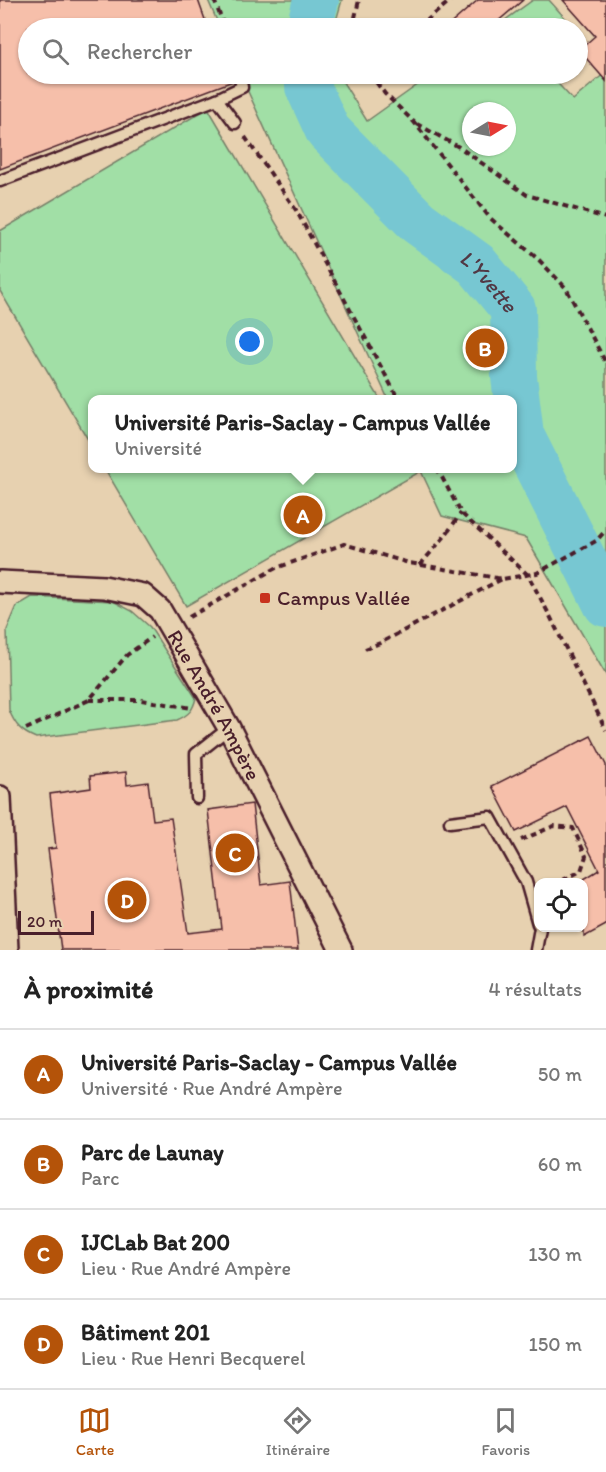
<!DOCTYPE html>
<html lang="fr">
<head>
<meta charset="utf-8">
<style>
	:root { --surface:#fff; --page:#f2f2f2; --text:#222; --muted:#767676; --line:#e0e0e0; --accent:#b45309 }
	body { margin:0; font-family:Itim,sans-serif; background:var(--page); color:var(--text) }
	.controls { position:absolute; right:18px; bottom:18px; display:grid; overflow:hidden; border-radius:12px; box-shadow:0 2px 4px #0004 }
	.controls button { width:54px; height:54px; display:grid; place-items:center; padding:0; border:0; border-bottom:2px solid var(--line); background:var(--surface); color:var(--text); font:30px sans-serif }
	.compass { position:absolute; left:462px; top:102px; width:54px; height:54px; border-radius:50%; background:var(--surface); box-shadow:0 2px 4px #0004; rotate:80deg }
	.scale { position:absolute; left:18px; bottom:15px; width:76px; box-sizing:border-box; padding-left:6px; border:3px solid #4a1f2b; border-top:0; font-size:16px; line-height:21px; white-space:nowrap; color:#4a1f2b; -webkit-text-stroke:4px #e7d1b0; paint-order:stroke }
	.you { position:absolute; left:250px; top:342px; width:21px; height:21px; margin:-15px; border:4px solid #fff; border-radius:50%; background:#1a73e8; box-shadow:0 0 0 9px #1a73e833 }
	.badge { display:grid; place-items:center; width:39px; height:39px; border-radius:50%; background:var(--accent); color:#fff; font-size:20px; font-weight:700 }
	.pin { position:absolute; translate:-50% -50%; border:3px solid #fff; box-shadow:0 2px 6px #0006 }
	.popup { position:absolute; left:88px; top:395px; width:429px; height:78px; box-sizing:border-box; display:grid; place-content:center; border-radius:12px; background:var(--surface); filter:drop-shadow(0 2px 4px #0005); font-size:20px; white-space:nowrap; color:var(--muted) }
	.popup b { font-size:22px; color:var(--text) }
	.popup::after { content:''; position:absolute; left:50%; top:100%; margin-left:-12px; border:12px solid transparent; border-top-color:var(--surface) }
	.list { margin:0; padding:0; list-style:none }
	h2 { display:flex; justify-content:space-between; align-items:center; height:78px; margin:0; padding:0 24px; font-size:26px }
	h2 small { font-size:20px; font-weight:400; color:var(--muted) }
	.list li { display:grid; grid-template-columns:39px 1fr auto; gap:18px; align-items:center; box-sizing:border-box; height:90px; padding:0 24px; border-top:2px solid var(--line) }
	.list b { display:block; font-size:22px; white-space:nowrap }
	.list p { margin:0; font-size:20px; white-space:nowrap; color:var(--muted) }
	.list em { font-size:20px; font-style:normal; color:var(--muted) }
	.icon { flex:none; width:33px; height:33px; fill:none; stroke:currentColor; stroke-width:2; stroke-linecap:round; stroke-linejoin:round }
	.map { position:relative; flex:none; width:606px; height:950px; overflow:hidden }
	.search { position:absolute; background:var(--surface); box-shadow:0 2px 4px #0004; left:18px; right:18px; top:18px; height:66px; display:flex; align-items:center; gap:15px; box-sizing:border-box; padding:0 21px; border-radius:33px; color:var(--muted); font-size:22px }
	.sheet { height:438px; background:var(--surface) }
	nav { display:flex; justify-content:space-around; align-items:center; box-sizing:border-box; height:84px; border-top:2px solid var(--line); background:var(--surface); font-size:16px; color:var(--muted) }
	nav a { display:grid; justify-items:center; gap:3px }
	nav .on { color:var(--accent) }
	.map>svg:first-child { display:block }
</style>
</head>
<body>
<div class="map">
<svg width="606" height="950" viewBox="0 0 606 950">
	<rect width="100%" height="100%" fill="#e7d1b0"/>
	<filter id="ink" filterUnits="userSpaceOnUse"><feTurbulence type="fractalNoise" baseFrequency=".0167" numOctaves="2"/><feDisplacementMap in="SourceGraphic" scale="12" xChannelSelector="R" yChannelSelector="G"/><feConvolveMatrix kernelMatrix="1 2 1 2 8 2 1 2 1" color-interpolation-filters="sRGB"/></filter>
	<g filter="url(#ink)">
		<g fill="#a1dfa6" stroke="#767f68" stroke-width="1.5" fill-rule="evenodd">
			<path d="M208 0H342L334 28H220Z"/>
			<path d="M533 0H549L574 28H494Z"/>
			<path d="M606 72V675L526 538 442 516 421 471 186 606 105 469 513 468V400L388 399 240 74H338L367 121 433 74H549L573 100ZM471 111H507V147H471Z"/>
			<path d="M208 108 380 399 93 400V448L0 291V231Z"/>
			<path d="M32 597 113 601 132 611 150 627 196 698C193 710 189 715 177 720L36 738C21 732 15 725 9 710L7 630 17 606Z"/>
		</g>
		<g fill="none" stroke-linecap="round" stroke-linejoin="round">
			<g stroke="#77c7d2" stroke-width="46">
				<path d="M309 28 316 0"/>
				<path id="s1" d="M308 74V87L328 131 418 222 476 264 513 309 514 377 521 435 606 604"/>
			</g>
		</g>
		<g fill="#f6bfaa" stroke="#4a1f2b" stroke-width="1.5">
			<path d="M0 0H198L208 28H28V74H232L233 81 0 169Z"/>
			<path d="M478 0H523L490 28H446Z"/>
			<path d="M563 0H606V81L579 50 595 36Z"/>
			<path d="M591 736 606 765V925L584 937V879L599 870 567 807 516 832 492 786Z"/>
			<path d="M126 772 127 785 148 782 153 820 171 818 188 933 222 929 208 810 252 804 261 885 290 881 298 950H61L48 849 56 848 50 794 91 788 90 776Z"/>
		</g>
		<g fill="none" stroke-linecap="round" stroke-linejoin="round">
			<g stroke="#4a1f2b" stroke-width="15">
				<g id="lane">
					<path d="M235 123 217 99 242 87 239 74"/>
					<path d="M0 181 217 99"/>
					<path d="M197 798 196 754 229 728"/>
					<path d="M450 822 490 817 526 882 538 924"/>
					<path d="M536 950 540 928"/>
				</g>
			</g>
			<g stroke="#4a1f2b" stroke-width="26">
				<g id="street">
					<path id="s2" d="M0 582 104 587 143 595 160 610 229 728 341 950"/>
					<path d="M0 797 7 950"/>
				</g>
			</g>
			<g stroke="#4a1f2b" stroke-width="4" stroke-dasharray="6 4.5" stroke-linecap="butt">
				<path d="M214 0 225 28"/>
				<path d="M356 28 354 22 359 0"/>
				<path d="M418 28 451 0"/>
				<path d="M370 74 385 94 414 122 490 218 539 260 566 288 606 363"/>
				<path d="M417 124 459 147 527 195 606 218"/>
				<path d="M245 137 296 210 399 400"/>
				<path d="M437 468 461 513 528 575 550 616 606 730"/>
				<path d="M420 565 445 536 461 513"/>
				<path d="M189 617 276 568 344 544 409 563 503 579 537 573 596 541 606 530"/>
				<path d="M365 649 380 643 502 579"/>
				<path d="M89 700H141L192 708"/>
				<path d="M26 729 89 700 127 655 152 637"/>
				<path d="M521 840 554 826 573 828 586 856 581 871 559 882"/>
			</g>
			<use href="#lane" stroke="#e7d1b0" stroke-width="10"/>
			<use href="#street" stroke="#e7d1b0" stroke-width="21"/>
		</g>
	</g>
	<rect fill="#c8321e" stroke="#e7d1b0" stroke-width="2" x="259" y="592" width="12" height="12" rx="3"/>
	<g text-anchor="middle" stroke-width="6" stroke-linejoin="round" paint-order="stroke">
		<g font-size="21" fill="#4a1f2b" stroke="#e7d1b0" text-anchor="start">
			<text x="277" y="605">Campus Vallée</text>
		</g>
		<g font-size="21" fill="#4a1f2b" stroke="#e7d1b0">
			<text dy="7" stroke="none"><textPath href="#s2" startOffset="276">Rue André Ampère</textPath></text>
		</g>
		<g font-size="22" font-style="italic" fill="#513844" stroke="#e7d1b0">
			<text dy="8" stroke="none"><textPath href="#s1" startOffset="282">L'Yvette</textPath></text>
		</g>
	</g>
</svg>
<div class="controls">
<button><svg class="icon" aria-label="locate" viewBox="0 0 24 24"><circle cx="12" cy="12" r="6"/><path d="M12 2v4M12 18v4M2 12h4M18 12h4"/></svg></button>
</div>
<svg class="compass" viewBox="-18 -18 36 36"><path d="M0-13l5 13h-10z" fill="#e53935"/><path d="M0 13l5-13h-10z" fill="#767676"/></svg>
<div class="scale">20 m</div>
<div class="you"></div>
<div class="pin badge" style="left:303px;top:515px">A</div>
<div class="popup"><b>Université Paris-Saclay - Campus Vallée</b>Université</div>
<div class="pin badge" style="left:485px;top:348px">B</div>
<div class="pin badge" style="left:235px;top:853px">C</div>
<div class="pin badge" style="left:127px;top:900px">D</div>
<div class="search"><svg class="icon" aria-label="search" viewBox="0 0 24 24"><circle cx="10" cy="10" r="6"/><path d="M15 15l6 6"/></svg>Rechercher</div>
</div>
<section class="sheet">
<h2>À proximité<small>4 résultats</small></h2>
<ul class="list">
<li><span class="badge">A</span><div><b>Université Paris-Saclay - Campus Vallée</b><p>Université · Rue André Ampère</p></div><em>50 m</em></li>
<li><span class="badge">B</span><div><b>Parc de Launay</b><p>Parc</p></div><em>60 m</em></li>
<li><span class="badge">C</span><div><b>IJCLab Bat 200</b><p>Lieu · Rue André Ampère</p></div><em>130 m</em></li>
<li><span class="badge">D</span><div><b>Bâtiment 201</b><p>Lieu · Rue Henri Becquerel</p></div><em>150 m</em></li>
</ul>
</section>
<nav>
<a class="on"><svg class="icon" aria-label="map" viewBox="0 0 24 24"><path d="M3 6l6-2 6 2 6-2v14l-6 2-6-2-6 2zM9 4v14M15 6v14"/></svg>Carte</a>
<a><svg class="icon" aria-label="directions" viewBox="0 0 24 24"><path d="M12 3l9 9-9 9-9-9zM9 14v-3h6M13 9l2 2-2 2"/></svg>Itinéraire</a>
<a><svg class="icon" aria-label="saved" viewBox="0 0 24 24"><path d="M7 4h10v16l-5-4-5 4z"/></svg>Favoris</a>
</nav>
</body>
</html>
